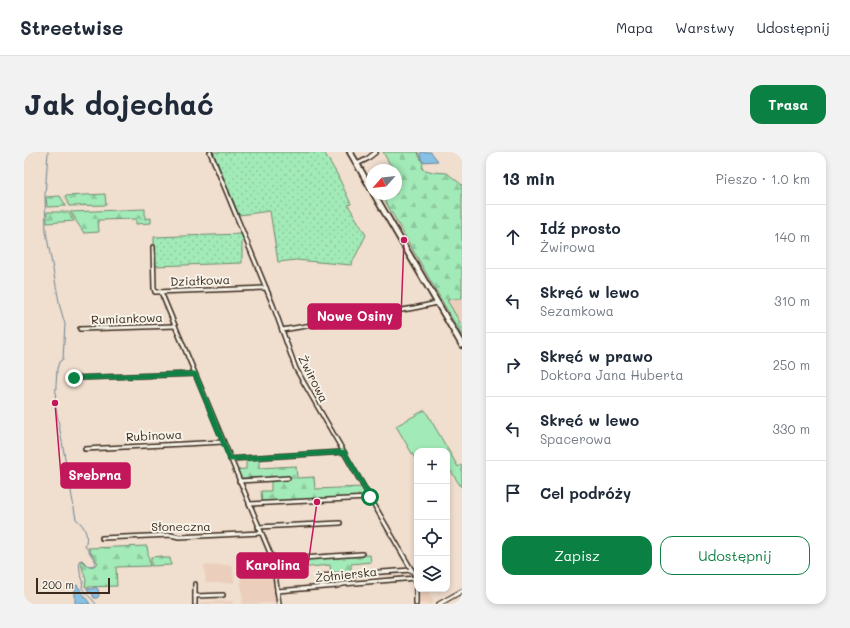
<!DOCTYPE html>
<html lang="pl">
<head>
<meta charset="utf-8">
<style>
	:root { --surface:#fff; --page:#f2f2f3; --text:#1f2937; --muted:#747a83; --line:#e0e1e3; --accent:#0b8043 }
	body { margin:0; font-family:Mali,sans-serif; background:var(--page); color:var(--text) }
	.controls { position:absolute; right:12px; bottom:12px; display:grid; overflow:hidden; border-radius:8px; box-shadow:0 2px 6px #0003 }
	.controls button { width:36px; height:36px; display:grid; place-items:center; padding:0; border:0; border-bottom:1px solid var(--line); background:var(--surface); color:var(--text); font:20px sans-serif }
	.compass { position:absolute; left:342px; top:12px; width:36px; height:36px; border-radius:50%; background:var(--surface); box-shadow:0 2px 6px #0003; rotate:243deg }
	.scale { position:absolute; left:12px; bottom:10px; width:74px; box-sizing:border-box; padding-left:4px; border:2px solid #3b2a1e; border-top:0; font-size:11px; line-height:14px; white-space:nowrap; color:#3b2a1e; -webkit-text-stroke:3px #f7f3e8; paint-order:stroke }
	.stop { position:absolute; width:12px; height:12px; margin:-9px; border:3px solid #0b8043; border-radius:50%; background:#fff }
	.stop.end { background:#0b8043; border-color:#fff; box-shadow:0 1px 4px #0008 }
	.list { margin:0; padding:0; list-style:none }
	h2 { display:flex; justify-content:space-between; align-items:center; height:52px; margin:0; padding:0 16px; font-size:17px }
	h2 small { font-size:13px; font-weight:400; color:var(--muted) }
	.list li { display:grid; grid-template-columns:26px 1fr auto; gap:12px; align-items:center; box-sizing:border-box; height:64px; padding:0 16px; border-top:1px solid var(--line) }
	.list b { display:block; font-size:15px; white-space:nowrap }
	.list p { margin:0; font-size:13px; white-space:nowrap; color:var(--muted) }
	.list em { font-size:13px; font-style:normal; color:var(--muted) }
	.actions { display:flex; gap:8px; padding:12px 16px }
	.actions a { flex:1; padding:9px 0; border:1px solid var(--accent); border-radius:12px; text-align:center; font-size:14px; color:var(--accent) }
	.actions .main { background:var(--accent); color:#fff }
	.icon { flex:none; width:22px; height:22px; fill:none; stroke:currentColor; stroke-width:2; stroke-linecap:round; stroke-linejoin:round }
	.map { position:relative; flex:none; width:438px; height:452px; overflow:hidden; border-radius:12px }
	header { display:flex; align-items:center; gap:24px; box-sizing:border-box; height:56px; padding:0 20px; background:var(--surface); border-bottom:1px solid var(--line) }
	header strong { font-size:19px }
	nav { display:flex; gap:22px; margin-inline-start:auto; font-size:14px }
	.intro { display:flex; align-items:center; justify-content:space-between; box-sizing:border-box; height:96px; padding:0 24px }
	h1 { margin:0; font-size:28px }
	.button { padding:10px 18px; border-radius:12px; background:var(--accent); color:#fff; font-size:14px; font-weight:700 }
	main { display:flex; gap:24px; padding:0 24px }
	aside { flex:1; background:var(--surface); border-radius:12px; box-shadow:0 2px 6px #0003 }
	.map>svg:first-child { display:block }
</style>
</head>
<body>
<header>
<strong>Streetwise</strong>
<nav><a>Mapa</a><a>Warstwy</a><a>Udostępnij</a></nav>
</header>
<div class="intro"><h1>Jak dojechać</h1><a class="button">Trasa</a></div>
<main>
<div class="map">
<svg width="438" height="452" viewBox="0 0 438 452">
	<defs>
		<pattern id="forest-firs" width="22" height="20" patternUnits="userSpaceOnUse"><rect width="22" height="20" fill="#a2eab8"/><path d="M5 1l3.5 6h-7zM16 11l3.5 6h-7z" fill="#8cc99e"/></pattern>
		<pattern id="park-dots" width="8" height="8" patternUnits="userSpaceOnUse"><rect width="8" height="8" fill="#a2eab8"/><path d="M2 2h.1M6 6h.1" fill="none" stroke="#8cc99e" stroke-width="1.8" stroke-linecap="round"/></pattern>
	</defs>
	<rect width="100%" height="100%" fill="#f0dece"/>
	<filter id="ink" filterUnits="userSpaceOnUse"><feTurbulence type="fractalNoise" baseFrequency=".025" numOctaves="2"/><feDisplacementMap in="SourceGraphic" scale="8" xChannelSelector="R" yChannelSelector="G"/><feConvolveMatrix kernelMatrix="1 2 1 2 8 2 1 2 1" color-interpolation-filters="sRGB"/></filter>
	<g filter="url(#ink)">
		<g fill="#ebcfbc">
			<path d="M438 146V174L423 148Z"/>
			<path d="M180 413 191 414 193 413H207L209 414 210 431H182Z"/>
			<path d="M249 420 253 451 219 452 216 421Z"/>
			<path d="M395 437H403L410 450 406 452H395Z"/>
			<path d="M208 449 209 452H177V450Z"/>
		</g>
		<g fill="url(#forest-firs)" stroke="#6e8a6b">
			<path d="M359 0H394L395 4 399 11 398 17 409 20 423 21 438 33V146L423 148 438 174V184L357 42H372V18H369Z"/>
			<path d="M81 42 82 53 45 54 41 44Z"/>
			<path d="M36 44 42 54 23 55 22 45Z"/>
			<path d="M121 57V67L127 66V71L112 72V67L74 68 75 80 60 81 46 60Z"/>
			<path d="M23 60H44L50 69 23 71Z"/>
			<path d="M222 306H235V316L272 314 273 326 290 325 291 337 339 335 343 343 342 345 238 350 237 339H247V328H265V325L215 326 212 318 222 317Z"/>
			<path d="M123 394 126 414 92 415 93 434 61 435 62 428 57 412V408L64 414H70L74 411 64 396Z"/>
			<path d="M346 403 347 410 327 412V421L307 423 306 413 265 417 264 409Z"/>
			<path d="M138 404V406H146L147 413 127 414V405Z"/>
		</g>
		<g fill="url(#park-dots)" stroke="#6e8a6b">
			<path d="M189 0H300L313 22 327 52 324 53 342 83 327 113 272 108 254 110 246 59 215 63Z"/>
			<path d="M218 82 221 88 218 90V111L130 114V85Z"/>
		</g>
		<path fill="#a2eab8" stroke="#6e8a6b" d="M401 258 434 315 437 313 438 315V334L437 335 427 319 423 322V299H393V310L372 274Z"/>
		<g fill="#87c0e5" stroke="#698495">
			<path d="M397 0H407L414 9 398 10 396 2Z"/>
			<path d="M53 433 66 452H51V434Z"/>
			<path d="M72 435 74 437 75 444 73 446H70L68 441 64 440 63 436 67 437Z"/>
		</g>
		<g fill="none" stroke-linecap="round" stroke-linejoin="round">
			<path stroke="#698495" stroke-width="1" d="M24 0 21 44 22 80 36 155 41 172 39 207 35 210 33 217 31 251 52 367C61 374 65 384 61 394L72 410 69 414H64L58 408 55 409 56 420 59 429 58 436C62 443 68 446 72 452"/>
			<g stroke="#3b2a1e" stroke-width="6">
				<g id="minor">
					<path d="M186 0 249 153 272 217 390 422 392 430V452"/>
					<path d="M333 12 343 7 352 0"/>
					<path d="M129 95 130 136 131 140 242 136"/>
					<path d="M137 140 249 408 255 452"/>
					<path d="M56 177 151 174"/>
					<path d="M258 178 390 156 413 151"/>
					<path d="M50 226 171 222"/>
					<path d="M61 297 199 290"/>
					<path d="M206 307 320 300"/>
					<path d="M215 329 264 326"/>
					<path d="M225 352 344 346 346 345"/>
					<path d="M234 375 316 371"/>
					<path d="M78 386 147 383 155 385 237 381"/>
					<path d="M249 408 338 402"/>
					<path d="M297 424 388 418"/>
					<path d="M171 432V452"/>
					<path d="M253 439 313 434 319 432 392 426"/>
					<path d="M171 444 199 443"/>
				</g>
			</g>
			<g stroke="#3b2a1e" stroke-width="6">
				<path id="tertiary" d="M415 452 438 439"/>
			</g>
			<g stroke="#3b2a1e" stroke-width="8">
				<g id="primary">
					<path d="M326 0 348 38"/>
					<path d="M350 42 438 193"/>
				</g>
			</g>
			<use href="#minor" stroke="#f7f3e8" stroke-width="3"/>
			<use href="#tertiary" stroke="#f7f3e8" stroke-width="3.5"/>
			<use href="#primary" stroke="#f7f3e8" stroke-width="4.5"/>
		</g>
	</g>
	<g fill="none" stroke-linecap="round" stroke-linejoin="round" filter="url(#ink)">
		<path stroke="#0b8043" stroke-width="5" d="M50 226 171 222 206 307 320 300 346 345"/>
	</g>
	<g text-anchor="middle" stroke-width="4" stroke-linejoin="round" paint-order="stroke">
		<g font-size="12" fill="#3b2a1e" stroke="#f7f3e8">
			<text transform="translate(176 129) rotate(-2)" y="4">Działkowa</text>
			<text transform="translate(103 167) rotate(-2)" y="4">Rumiankowa</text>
			<text transform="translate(289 227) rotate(63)" y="4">Żwirowa</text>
			<text transform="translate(130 284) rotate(-3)" y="4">Rubinowa</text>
			<text x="157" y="379">Słoneczna</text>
			<text transform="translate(322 423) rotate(-6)" y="4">Żołnierska</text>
		</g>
	</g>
	<path fill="none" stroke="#c2185b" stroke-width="1.5" d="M380 88L377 165M31 251L37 324M293 350L284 413"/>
	<g fill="#c2185b" stroke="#f7f3e8" stroke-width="1.5">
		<circle cx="380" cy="88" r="4"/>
		<circle cx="31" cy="251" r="4"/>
		<circle cx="293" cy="350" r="4"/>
	</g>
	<g fill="#c2185b" stroke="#c2185b" stroke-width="1.5">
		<rect x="284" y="152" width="93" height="25" rx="4"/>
		<rect x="37" y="311" width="69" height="25" rx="4"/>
		<rect x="213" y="401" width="71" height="25" rx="4"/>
	</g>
	<g font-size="13" text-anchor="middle" font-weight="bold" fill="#fff">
		<text x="331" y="169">Nowe Osiny</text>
		<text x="71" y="328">Srebrna</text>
		<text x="249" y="418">Karolina</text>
	</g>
</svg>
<div class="controls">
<button>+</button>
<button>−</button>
<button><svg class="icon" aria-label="locate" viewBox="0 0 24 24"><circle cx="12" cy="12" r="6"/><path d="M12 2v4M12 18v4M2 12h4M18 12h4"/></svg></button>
<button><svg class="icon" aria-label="layers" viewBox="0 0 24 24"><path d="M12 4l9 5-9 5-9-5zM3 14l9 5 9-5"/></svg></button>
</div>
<svg class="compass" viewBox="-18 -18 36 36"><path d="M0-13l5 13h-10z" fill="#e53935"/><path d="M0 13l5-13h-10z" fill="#747a83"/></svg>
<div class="scale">200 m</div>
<div class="stop" style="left:346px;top:345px"></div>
<div class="stop end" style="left:50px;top:226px"></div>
</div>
<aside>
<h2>13 min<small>Pieszo · 1.0 km</small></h2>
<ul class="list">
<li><svg class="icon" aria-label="ahead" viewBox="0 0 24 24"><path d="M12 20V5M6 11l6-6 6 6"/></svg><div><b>Idź prosto</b><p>Żwirowa</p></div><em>140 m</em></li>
<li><svg class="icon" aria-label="left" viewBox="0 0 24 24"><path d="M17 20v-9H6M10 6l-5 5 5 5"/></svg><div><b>Skręć w lewo</b><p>Sezamkowa</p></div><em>310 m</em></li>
<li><svg class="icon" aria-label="right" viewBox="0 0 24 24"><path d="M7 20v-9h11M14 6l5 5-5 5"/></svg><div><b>Skręć w prawo</b><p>Doktora Jana Huberta</p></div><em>250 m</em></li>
<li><svg class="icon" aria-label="left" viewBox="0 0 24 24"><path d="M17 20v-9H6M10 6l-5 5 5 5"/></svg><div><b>Skręć w lewo</b><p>Spacerowa</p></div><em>330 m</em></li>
<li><svg class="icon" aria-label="arrive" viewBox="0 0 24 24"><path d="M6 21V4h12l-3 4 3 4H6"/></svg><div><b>Cel podróży</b></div></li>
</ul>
<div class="actions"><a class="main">Zapisz</a><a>Udostępnij</a></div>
</aside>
</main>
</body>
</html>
